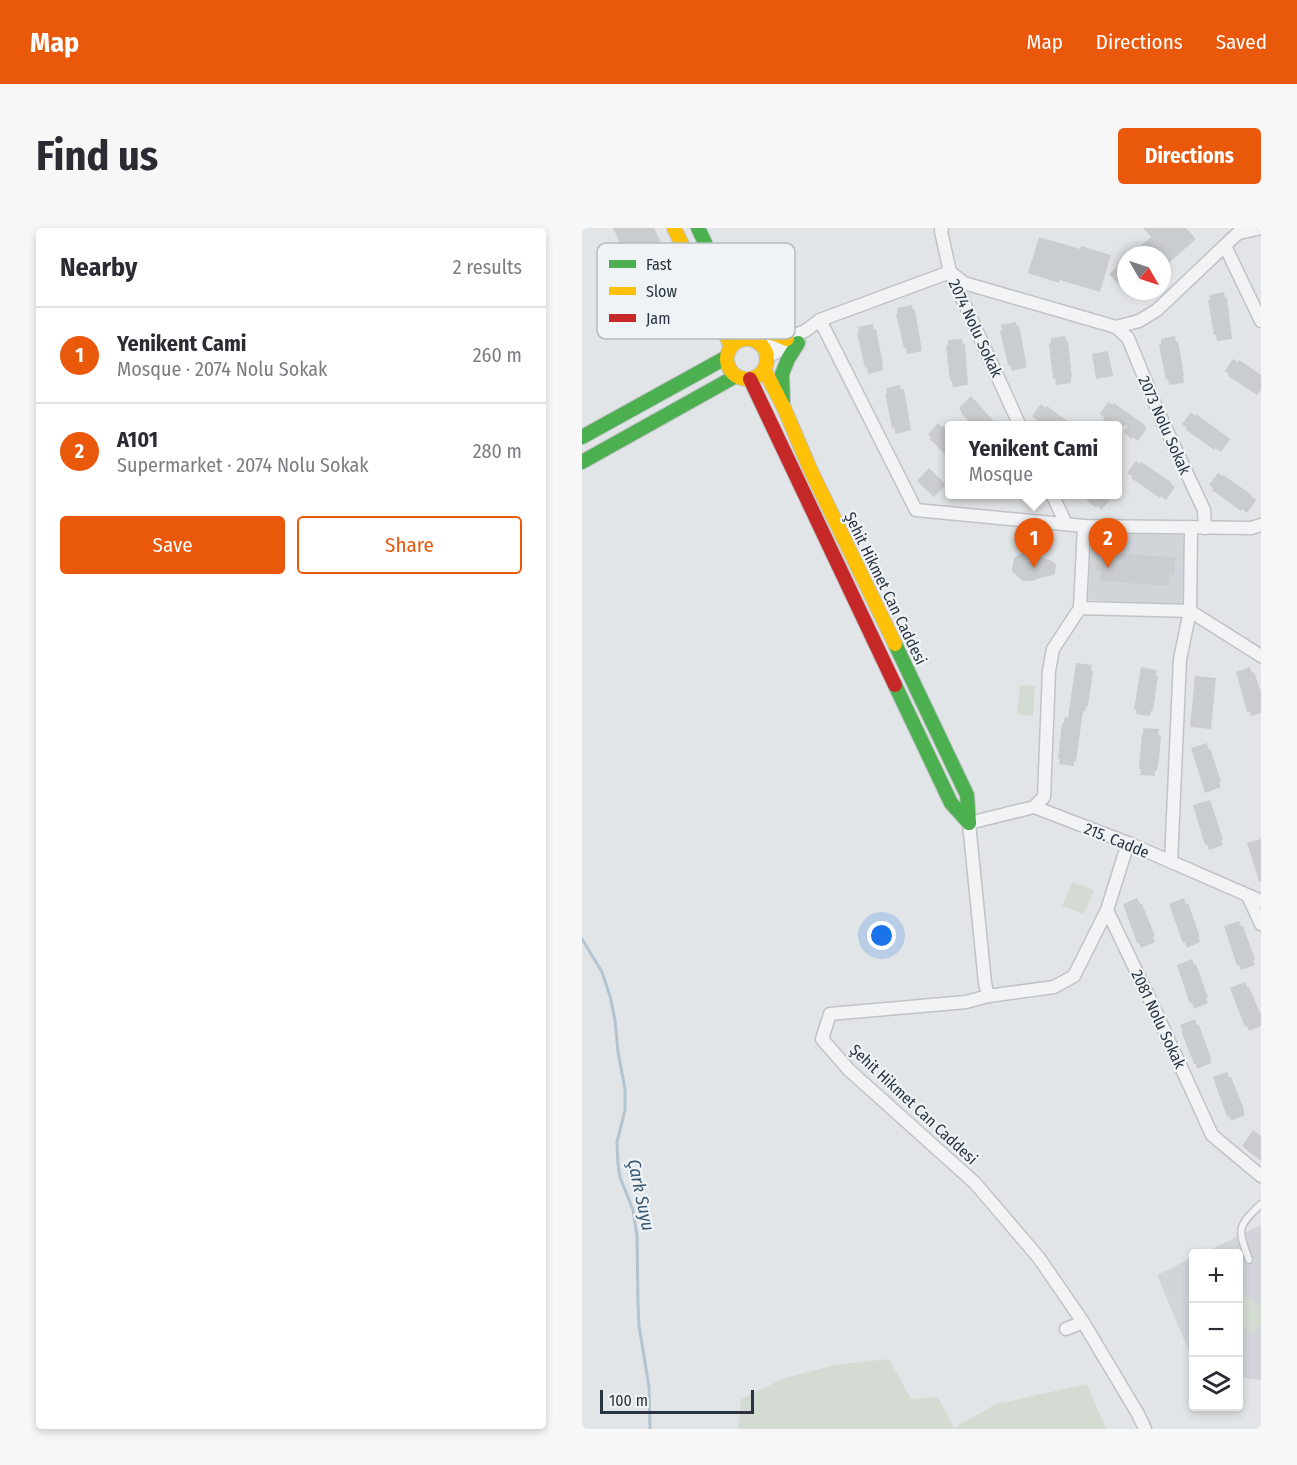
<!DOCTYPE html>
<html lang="en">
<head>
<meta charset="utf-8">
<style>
	:root { --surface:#fff; --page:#f7f7f7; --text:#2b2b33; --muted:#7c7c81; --line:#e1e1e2; --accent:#ea580c }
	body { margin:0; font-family:"Fira Sans Condensed",sans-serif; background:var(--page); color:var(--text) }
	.controls { position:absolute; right:18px; bottom:18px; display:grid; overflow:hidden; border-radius:6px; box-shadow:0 3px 9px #0003 }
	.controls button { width:54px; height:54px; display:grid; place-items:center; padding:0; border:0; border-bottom:2px solid var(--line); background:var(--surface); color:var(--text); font:30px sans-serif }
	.compass { position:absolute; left:535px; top:18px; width:54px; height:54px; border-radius:50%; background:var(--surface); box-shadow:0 3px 9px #0003; rotate:129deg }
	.scale { position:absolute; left:18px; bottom:15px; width:154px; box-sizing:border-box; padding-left:6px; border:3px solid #293440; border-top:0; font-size:16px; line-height:21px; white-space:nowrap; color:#293440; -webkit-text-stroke:4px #f0f3f6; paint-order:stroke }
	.you { position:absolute; left:300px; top:708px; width:21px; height:21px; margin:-15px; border:4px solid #fff; border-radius:50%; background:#1a73e8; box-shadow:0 0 0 9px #1a73e833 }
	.badge { display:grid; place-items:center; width:39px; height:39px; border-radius:50%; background:var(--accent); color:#fff; font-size:20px; font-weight:700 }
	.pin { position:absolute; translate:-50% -50px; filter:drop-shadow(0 2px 3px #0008) }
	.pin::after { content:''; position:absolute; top:32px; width:21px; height:18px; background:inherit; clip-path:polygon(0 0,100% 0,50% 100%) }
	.popup { position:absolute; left:363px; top:193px; width:177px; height:78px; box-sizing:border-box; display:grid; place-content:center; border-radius:6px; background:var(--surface); filter:drop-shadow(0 2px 4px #0005); font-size:20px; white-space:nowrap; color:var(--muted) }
	.popup b { font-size:22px; color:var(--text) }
	.popup::after { content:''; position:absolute; left:50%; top:100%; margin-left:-12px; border:12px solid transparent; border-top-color:var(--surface) }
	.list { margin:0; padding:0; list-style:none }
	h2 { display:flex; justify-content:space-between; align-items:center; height:78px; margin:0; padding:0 24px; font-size:26px }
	h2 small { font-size:20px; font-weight:400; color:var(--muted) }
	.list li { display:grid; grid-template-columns:39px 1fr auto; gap:18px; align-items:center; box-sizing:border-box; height:96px; padding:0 24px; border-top:2px solid var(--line) }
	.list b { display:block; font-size:22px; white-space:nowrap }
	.list p { margin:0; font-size:20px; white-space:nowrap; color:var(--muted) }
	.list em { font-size:20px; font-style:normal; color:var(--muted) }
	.actions { display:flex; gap:12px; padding:18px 24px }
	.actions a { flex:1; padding:14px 0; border:2px solid var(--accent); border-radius:6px; text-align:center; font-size:21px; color:var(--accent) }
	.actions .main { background:var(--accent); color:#fff }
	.icon { flex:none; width:33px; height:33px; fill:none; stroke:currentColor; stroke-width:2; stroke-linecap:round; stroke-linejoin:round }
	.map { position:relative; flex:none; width:679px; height:1201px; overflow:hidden; border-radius:6px }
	header { display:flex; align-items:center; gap:36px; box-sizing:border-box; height:84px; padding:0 30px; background:var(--accent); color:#fff }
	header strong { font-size:28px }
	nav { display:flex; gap:33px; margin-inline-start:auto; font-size:21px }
	.intro { display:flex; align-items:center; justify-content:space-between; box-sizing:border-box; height:144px; padding:0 36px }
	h1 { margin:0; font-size:42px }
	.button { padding:15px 27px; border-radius:6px; background:var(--accent); color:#fff; font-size:21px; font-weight:700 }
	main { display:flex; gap:36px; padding:0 36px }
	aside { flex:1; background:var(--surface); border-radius:6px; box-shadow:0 3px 9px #0003 }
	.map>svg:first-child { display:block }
</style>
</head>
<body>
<header>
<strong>Map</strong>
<nav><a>Map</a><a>Directions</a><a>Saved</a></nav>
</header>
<div class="intro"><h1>Find us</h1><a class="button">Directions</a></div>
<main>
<aside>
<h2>Nearby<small>2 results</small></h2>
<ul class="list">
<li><span class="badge">1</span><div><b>Yenikent Cami</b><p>Mosque · 2074 Nolu Sokak</p></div><em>260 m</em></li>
<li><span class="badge">2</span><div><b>A101</b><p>Supermarket · 2074 Nolu Sokak</p></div><em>280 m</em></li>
</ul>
<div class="actions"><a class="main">Save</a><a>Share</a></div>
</aside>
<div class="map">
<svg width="679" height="1201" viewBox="0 0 679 1201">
	<rect width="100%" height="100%" fill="#e2e5e7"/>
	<g fill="#d1d5da">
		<path d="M510 302 604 307 600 377 506 372Z"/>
		<path d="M679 997V1152L657 1149 656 1026H620Z"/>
		<path d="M611 1029V1133L575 1047Z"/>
	</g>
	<g fill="#d4dbd3">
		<path d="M438 457 453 458 451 488 435 486Z"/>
		<path d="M490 654 512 662 502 686 480 678Z"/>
		<path d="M657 1062 679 1078V1095L671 1107 657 1096Z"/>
		<path d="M307 1131 329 1171 356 1169 372 1200 414 1176 505 1156 524 1201H156L159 1171 200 1151 252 1137Z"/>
	</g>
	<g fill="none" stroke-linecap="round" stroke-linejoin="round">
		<path stroke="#b2c4d1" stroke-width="3" d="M0 711 20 744 28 768 33 792 36 824 43 861V882L35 914 36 937 38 949 51 982 55 1008 56 1076 57 1098 67 1159 68 1201"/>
	</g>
	<g fill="#cacdcf">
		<path d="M31 0H72L93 44 59 60Z"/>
		<path d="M561 0H604L614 11 580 41V27H548L569 9Z"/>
		<path d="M457 9 498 21 499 18 529 27 518 64 478 52 477 55 446 45Z"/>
		<path d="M544 31V64L527 46Z"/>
		<path d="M642 64 643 70 645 69 650 111 635 113 634 107H632L626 72H628V67Z"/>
		<path d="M330 77 331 82H333L340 123 325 126 324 120H322L314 86 316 85 315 80Z"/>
		<path d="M434 94 435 99 437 98 445 139 430 143 428 137H426L418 103 420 102 419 97Z"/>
		<path d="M291 96 292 102 294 101 301 136H300L301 142 286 146 285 139 283 140 275 105H277L276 99Z"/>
		<path d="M483 108 484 113H486L490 149H489V155L474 157 473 150 471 151 467 116 469 115V110Z"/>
		<path d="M593 108 594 114 596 113 602 148H601L602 155 587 157 586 151 584 152 577 117 579 116V111Z"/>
		<path d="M380 111 381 116H383L386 157 371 159 370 153H368L364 118 366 117V112Z"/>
		<path d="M526 123 531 148 514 151 510 126Z"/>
		<path d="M651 131 656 134 657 132 679 147V162L675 167 646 148 647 146 643 143Z"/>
		<path d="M318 157 319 162 322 161 329 202 314 206 312 200H310L303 165H305L304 160Z"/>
		<path d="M389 168 416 198H393L388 193 387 194 379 185 380 184 377 180Z"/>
		<path d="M526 174 531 177 532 175 564 198H562L565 200 556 213 551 209 550 211 541 204 546 198H531L521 191 522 189 518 186Z"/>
		<path d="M459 176 463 180 465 178 492 198H460L454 193 455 192 450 188Z"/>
		<path d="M609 184 613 188 614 186 648 211 639 224 633 220 632 222 603 201 605 200 600 196Z"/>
		<path d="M356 195 360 199 362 198 368 204V232L348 211 349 209 346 206Z"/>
		<path d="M554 233 558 236 559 234 589 254 588 255 593 259 584 272 579 268 578 270 549 250 550 248 545 245Z"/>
		<path d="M347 240 364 257 352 269 335 253Z"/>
		<path d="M636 245 640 248 641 247 670 267 669 268 674 272 665 285 660 281 659 283 630 262 631 260 627 257Z"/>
		<path d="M499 267H531L520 282 515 278 514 280 505 273 506 272Z"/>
		<path d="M445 322 455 325 463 331 470 333 474 336 473 346 468 348 460 349 451 353H441L430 343 431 336 432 330Z"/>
		<path d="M514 325 593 329 592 347H587L586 358 518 353 519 344 513 343Z"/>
		<path d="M494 435 510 437 509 443H511L506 478H504L503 484 501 483 494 533H492V538L477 536 478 531 476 530 480 495H482L483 489 486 490Z"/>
		<path d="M559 439 575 442 574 448H576L571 483H569L568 488 554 486V481H552Z"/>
		<path d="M668 439 670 445 672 444 679 464V485L669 488 667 483 665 484 654 444Z"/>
		<path d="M613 448 634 450 629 501 608 499Z"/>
		<path d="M561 500 577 501 576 507 579 508 577 531 575 543H573V548L558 547 559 541H557L560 506H561Z"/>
		<path d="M625 515 626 521 628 520 639 554H637L639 559 623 565 609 520Z"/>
		<path d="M628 572 641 611 639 612 641 617 627 622 625 616 623 617 611 577Z"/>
		<path d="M679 611V653H677L665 615Z"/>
		<path d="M555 670 558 676H560L573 708 571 709 573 714 559 720 557 715H555L541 676Z"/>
		<path d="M602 670 604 676 606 675 618 709H616L618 714 605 720 603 714 601 715 587 676Z"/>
		<path d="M657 693 659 699 661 698 673 731 671 732 673 737 659 742 657 737 655 738 642 698Z"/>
		<path d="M610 731 612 737 614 736 626 770H624L626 775 612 781 610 775 608 776 595 737Z"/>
		<path d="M663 754 665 759H667L679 787V798L667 803 665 798 663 799 648 760Z"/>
		<path d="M613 791 615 797H617L629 830H628L629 835 615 841 614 836H612L599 803H601L598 797Z"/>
		<path d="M645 844 647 849H649L662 881 661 882 663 887 649 893 647 888 645 889 631 849Z"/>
		<path d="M671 902 679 908V933L660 918Z"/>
	</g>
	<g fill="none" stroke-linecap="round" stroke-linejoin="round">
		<g stroke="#c0c3c5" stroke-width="9">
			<path id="lane" d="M667 1032C656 1001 654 1000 679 976"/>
		</g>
		<g stroke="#c0c3c5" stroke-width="15">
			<g id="street">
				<path d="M360 0 359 3 368 44 438 198"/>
				<path d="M657 5 679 0"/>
				<path d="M643 18 679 93"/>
				<path d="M238 92 334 282 502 298 669 300 679 297"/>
				<path d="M534 99 546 110 578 188 622 282 623 300"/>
				<path d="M181 120 223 103 238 92 368 44 382 55 534 99 557 93 575 82 656 5 665 0"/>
				<path d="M184 129 217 114"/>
				<path d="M470 266 484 296"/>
				<path d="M498 380 502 298"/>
				<path d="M452 579 462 569 467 443 471 421 498 380 608 383 609 299"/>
				<path d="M546 615 525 682 572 780 630 907 679 948"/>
				<path d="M589 634 598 431 608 383 679 428"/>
				<path d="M666 668 679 696"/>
				<path d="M406 768 472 759 492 748 525 682"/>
				<path d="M484 1101 501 1094"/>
				<path d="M563 1201 556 1186 501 1094 457 1030 393 955 267 842 240 811 248 786 384 774 406 768 403 755 387 595 452 579 546 615 679 673"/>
			</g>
		</g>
		<g stroke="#c0c3c5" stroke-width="16">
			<g id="fast">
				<path d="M116 0 168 111"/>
				<path d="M201 173 200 146 206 131 216 115"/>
				<path d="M0 209 145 129"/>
				<path d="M0 234 154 148"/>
				<path d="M313 416 385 567 387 595"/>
				<path d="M313 457 369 575 387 595"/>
			</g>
		</g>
		<g stroke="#c0c3c5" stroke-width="16">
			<g id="slow">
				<path d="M92 0 149 118"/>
				<path d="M159 92 177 102 196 107 205 111"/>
				<circle cx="165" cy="131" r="20"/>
				<path d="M182 141 202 180 229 243 313 416"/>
			</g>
		</g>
		<g stroke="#c0c3c5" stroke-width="16">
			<path id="jam" d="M168 151 313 457"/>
		</g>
		<use href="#lane" stroke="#f1f3f4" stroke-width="6"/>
		<use href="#street" stroke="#f1f3f4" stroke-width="12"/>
		<use href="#fast" stroke="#4caf50" stroke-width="14"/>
		<use href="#slow" stroke="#ffc107" stroke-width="14"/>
		<use href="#jam" stroke="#c62828" stroke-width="14"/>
	</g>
	<g text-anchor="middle" stroke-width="4.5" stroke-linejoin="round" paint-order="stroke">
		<g font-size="16" fill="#293440" stroke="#f0f3f6">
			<text transform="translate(394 100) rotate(65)" y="6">2074 Nolu Sokak</text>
			<text transform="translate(583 197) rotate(66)" y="6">2073 Nolu Sokak</text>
			<text transform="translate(304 360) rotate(64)" y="6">Şehit Hikmet Can Caddesi</text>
			<text transform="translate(535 612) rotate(22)" y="6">215. Cadde</text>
			<text transform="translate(577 791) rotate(65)" y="6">2081 Nolu Sokak</text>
			<text transform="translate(332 876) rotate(43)" y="6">Şehit Hikmet Can Caddesi</text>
		</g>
		<g font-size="18" font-style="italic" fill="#355772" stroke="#f0f3f6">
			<text transform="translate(59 967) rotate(78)" y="6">Çark Suyu</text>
		</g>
	</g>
	<rect x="15" y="15" width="198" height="96" rx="9" fill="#f0f3f6" stroke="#b4babf" stroke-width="1.5"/>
	<rect x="27" y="32" width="27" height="8" fill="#4caf50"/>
	<rect x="27" y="59" width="27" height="8" fill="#ffc107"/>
	<rect x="27" y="86" width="27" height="8" fill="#c62828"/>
	<g font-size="16" fill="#293440">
		<text x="64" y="42">Fast</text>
		<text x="64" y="69">Slow</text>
		<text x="64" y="96">Jam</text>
	</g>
</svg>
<div class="controls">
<button>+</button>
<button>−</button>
<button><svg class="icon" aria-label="layers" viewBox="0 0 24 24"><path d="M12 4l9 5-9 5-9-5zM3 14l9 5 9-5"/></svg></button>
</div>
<svg class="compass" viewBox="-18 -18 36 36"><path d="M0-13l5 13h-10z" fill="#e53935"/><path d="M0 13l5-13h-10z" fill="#7c7c81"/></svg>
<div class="scale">100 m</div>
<div class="you"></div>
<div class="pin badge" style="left:452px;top:340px">1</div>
<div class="popup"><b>Yenikent Cami</b>Mosque</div>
<div class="pin badge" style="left:526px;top:340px">2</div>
</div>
</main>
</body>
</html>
